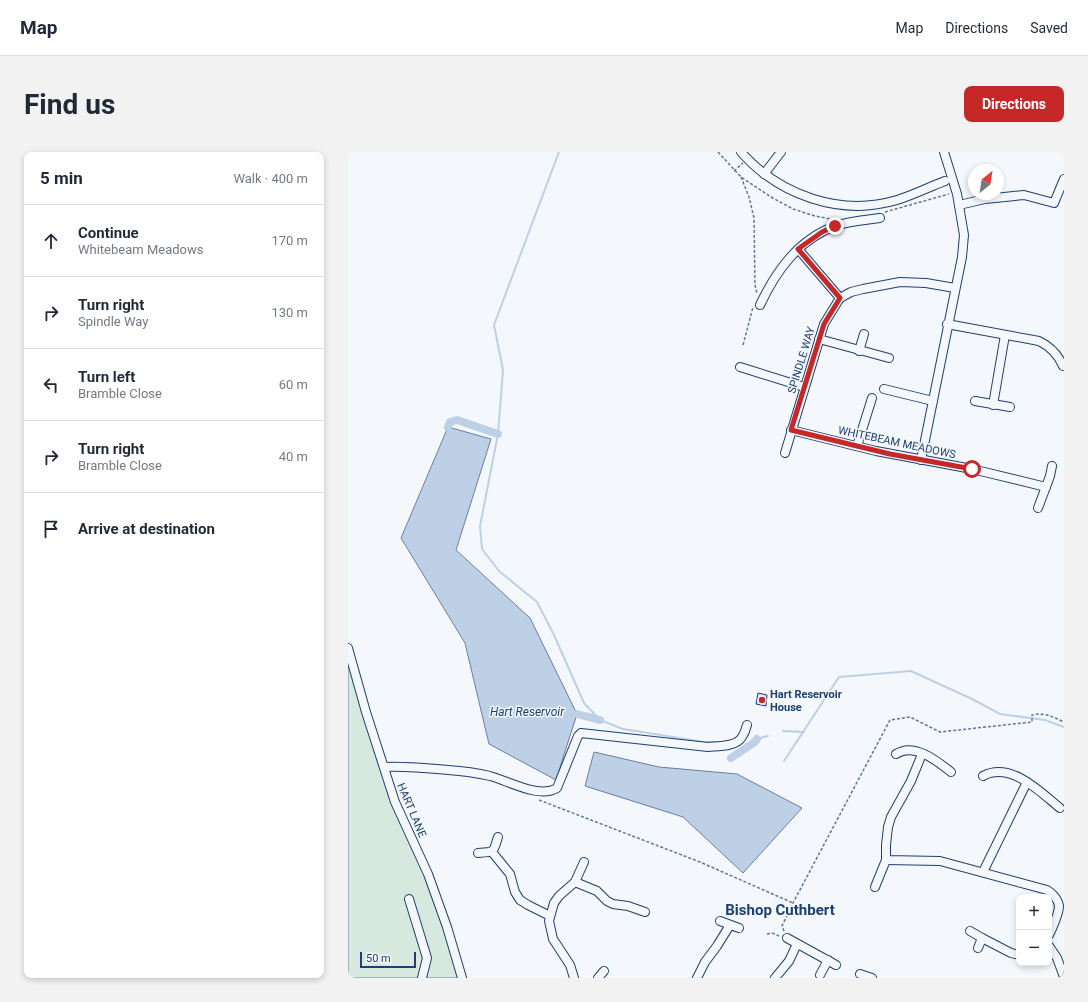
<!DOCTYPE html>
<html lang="en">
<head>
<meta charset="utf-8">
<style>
	:root { --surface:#fff; --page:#f2f2f3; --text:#1f2937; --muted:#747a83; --line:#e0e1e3; --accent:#c62828 }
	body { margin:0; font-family:Roboto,sans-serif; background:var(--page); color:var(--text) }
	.controls { position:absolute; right:12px; bottom:12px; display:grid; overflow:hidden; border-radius:8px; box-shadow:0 2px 6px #0003 }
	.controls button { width:36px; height:36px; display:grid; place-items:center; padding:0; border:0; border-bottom:1px solid var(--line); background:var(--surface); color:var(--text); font:20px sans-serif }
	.compass { position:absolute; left:620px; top:12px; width:36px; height:36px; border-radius:50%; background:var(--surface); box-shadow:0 2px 6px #0003; rotate:30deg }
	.scale { position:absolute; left:12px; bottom:10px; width:56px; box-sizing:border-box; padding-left:4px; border:2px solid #1d3f73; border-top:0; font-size:11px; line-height:14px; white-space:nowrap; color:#1d3f73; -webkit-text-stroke:3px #f4f7fb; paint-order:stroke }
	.stop { position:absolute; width:12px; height:12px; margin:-9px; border:3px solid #c62828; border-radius:50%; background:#fff }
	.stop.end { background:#c62828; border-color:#fff; box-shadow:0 1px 4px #0008 }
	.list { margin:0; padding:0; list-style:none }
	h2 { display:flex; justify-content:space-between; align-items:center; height:52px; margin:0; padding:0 16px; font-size:17px }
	h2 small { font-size:13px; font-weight:400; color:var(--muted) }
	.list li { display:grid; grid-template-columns:26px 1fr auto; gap:12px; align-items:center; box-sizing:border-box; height:72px; padding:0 16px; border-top:1px solid var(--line) }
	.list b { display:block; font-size:15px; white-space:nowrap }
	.list p { margin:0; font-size:13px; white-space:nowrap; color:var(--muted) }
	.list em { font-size:13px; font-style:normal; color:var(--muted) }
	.icon { flex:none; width:22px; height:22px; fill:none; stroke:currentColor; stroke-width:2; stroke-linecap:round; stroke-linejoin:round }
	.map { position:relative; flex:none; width:716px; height:826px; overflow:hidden; border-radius:8px }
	header { display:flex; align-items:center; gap:24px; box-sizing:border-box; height:56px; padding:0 20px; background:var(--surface); border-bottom:1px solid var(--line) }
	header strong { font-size:19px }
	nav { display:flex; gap:22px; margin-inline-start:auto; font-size:14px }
	.intro { display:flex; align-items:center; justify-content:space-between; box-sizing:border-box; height:96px; padding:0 24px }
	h1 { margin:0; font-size:28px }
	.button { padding:10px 18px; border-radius:8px; background:var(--accent); color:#fff; font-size:14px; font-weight:700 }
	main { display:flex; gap:24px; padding:0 24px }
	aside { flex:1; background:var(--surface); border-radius:8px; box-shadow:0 2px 6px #0003 }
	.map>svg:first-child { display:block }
</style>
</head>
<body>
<header>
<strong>Map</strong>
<nav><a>Map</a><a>Directions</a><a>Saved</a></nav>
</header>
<div class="intro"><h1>Find us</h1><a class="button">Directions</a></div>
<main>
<aside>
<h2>5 min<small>Walk · 400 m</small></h2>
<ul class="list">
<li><svg class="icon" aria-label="ahead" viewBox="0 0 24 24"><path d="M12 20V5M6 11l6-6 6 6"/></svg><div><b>Continue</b><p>Whitebeam Meadows</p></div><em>170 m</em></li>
<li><svg class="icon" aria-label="right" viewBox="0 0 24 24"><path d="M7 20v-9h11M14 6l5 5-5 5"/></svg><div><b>Turn right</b><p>Spindle Way</p></div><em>130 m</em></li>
<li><svg class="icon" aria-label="left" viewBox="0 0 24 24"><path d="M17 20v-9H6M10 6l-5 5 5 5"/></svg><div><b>Turn left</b><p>Bramble Close</p></div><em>60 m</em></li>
<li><svg class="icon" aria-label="right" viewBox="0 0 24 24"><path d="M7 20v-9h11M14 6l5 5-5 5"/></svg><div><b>Turn right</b><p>Bramble Close</p></div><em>40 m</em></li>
<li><svg class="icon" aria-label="arrive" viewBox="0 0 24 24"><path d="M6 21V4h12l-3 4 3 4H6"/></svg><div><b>Arrive at destination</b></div></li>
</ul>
</aside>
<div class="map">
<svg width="716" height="826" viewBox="0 0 716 826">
	<rect width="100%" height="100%" fill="#f4f7fb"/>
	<path fill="#d7e8df" stroke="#687fa3" d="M0 496 47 650 80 722 114 826H0Z"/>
	<g fill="#bed0e5" stroke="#687fa3">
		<path d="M100 275 143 287 108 398 182 466 229 562 208 628 141 592 117 491 53 386Z"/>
		<path d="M246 600 311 615 389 622 454 656 395 721 335 665 237 634Z"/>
	</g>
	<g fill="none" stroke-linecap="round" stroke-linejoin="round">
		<g stroke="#bed0e5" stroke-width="2">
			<path d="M211 0 146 173 155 218 150 282 132 374 134 397 151 419 189 450 206 483 236 551 252 568 275 577 356 590H377"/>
			<path d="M435 579 456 580"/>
			<path d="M404 588 420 584"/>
			<path d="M436 609 491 525 563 519 624 547 652 562 697 568 716 575"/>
		</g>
		<g stroke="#bed0e5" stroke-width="8">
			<path d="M100 275 102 270 109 268 150 282"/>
			<path d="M229 562 252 568"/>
			<path d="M383 606 407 590 409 587"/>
		</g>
	</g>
	<path fill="#d5e0f0" stroke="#1d3f73" d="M410 541 419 543 418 554 408 552Z"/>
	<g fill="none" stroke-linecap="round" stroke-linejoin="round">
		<g stroke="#1d3f73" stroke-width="10">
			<g id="minor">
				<path d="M393 0C431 43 492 65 549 48 565 43 581 35 597 29"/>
				<path d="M416 22 433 0"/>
				<path d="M611 53 637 47 676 43 706 51 716 27"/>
				<path d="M450 97 492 146"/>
				<path d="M412 153C428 119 450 88 487 74 501 69 517 68 532 66"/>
				<path d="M599 172 691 189C703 195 710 202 715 214"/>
				<path d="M471 187 541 206"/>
				<path d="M511 199 516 182"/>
				<path d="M392 215 456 235"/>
				<path d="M536 237 585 249"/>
				<path d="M627 249 662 255"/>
				<path d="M645 253 657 183"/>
				<path d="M443 278 528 299 624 317 698 335"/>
				<path d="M509 294 524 246"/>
				<path d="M437 301 476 172 492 146 503 140 515 137 552 130 578 131 607 136"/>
				<path d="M573 308 614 105 616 83 609 42 596 0"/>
				<path d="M690 356 702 324 704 314"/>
				<path d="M0 496 18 560 47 650 80 722 99 775 114 826"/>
				<path d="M548 602C566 590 589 609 603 620"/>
				<path d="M574 602 563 629 543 665 540 675 538 693V708L592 709 699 738C704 741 710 747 711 754 711 761 704 777 701 783"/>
				<path d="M36 615C57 614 78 616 100 618 114 619 129 621 142 624 161 629 191 647 209 636L230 584 233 581 360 595C370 594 388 595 394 585 396 582 398 577 399 573"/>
				<path d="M635 624C663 609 692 640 712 656"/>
				<path d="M144 700 162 722 167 740 172 748 180 753 202 764"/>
				<path d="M130 701C147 700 145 701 150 685"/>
				<path d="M635 720 679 630"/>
				<path d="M227 730 249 739 259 749 265 752 280 754 297 760"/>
				<path d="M527 735 538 708"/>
				<path d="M61 747 79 806 74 826"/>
				<path d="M372 769 391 776"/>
				<path d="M622 779 634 786 630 796"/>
				<path d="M439 786 488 813"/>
				<path d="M634 786 663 801 671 803"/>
				<path d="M701 794 709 806 716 825"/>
				<path d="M512 822 524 826"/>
				<path d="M472 823 480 808"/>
				<path d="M226 826 222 813 205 787 201 769 206 751 211 744 227 730 236 710"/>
				<path d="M250 826 256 819"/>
				<path d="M349 826 357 810 369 794 382 773"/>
				<path d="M427 826 441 809 449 792"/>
			</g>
		</g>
		<g stroke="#5e769c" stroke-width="1.5" stroke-dasharray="3 2" stroke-linecap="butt">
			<path d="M370 0 393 25 423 45 445 57 467 64 483 67"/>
			<path d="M386 19 395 11"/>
			<path d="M393 25 401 45 406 66 407 133 409 142"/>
			<path d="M537 60 601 42"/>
			<path d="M395 193 405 155"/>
			<path d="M191 648 352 710 445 751"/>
			<path d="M436 779 434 774 445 751 542 568 562 565 592 580 684 570V563C696 560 705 565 716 570"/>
			<path d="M419 782 424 781 431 784"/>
		</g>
		<use href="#minor" stroke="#f4f7fb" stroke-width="8"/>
	</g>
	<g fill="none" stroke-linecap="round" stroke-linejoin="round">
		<path stroke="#c62828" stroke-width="5" d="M487 74 474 80 450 97 492 146 476 172 443 278 542 302 624 317"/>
	</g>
	<circle fill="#c62828" stroke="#f4f7fb" stroke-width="1.5" cx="414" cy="548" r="4"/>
	<g text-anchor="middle" stroke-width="3" stroke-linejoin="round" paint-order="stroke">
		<g font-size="11" fill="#1d3f73" stroke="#f4f7fb">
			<text transform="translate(453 208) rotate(-73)" y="4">SPINDLE WAY</text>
			<text transform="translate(549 290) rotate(12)" y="4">WHITEBEAM MEADOWS</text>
			<text transform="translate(64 658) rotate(67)" y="4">HART LANE</text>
		</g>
		<g font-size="11" font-weight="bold" fill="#1d3f73" stroke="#f4f7fb" text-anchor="start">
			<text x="422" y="546">Hart Reservoir<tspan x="422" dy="13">House</tspan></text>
		</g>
		<g font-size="12" font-style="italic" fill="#1d3f73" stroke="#f4f7fb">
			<text x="179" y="564">Hart Reservoir</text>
		</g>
		<g font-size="15" font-weight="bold" fill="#1d3f73" stroke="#f4f7fb">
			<text x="432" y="763">Bishop Cuthbert</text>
		</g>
	</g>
</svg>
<div class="controls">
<button>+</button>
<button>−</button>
</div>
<svg class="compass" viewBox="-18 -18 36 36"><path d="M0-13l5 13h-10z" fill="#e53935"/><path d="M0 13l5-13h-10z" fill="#747a83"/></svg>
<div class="scale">50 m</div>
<div class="stop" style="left:624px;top:317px"></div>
<div class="stop end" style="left:487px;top:74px"></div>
</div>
</main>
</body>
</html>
